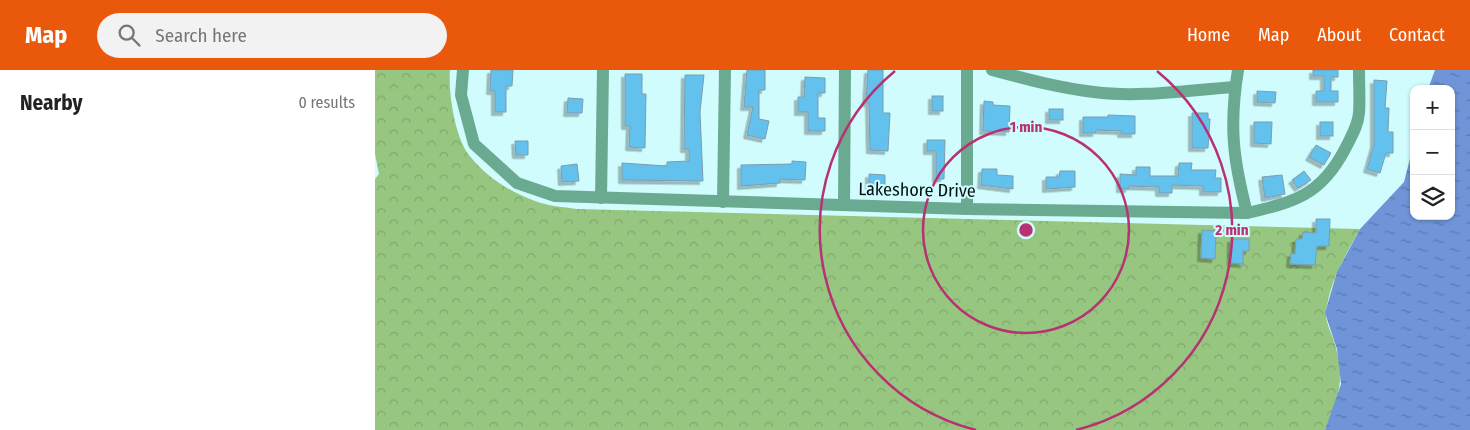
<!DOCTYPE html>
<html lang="en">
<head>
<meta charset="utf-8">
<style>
	:root { --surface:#fff; --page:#f2f2f2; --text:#222; --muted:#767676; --line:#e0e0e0; --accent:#ea580c }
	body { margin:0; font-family:"Fira Sans Condensed",sans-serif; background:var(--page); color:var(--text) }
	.controls { position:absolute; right:15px; top:15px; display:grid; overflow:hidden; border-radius:10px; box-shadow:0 1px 4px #0004 }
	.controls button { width:45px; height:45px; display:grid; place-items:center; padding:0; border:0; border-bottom:1px solid var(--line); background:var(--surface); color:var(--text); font:25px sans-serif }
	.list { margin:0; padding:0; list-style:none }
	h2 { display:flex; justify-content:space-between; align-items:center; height:65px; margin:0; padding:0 20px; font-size:21px }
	h2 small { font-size:16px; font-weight:400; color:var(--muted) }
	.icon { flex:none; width:28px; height:28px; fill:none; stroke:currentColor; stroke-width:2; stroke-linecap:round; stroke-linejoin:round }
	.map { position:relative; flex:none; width:1095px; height:360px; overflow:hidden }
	header { display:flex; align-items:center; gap:30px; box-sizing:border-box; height:70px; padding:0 25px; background:var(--accent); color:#fff }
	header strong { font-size:24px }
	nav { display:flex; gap:28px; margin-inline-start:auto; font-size:18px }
	.search { width:350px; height:45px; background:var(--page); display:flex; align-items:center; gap:12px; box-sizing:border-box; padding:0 18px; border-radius:28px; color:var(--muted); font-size:19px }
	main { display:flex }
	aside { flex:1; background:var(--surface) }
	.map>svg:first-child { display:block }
</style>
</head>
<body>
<header>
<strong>Map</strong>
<div class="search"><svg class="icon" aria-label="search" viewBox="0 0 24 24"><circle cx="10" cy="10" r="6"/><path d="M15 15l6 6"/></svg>Search here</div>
<nav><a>Home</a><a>Map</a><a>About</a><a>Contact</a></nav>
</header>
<main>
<aside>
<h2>Nearby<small>0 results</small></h2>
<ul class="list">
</ul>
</aside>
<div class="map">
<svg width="1095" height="360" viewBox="0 0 1095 360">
	<defs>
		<pattern id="forest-crowns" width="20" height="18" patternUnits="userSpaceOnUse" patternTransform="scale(1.25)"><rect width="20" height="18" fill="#96c67f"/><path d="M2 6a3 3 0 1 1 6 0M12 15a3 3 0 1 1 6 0" fill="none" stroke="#80a96d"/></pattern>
		<pattern id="water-ripples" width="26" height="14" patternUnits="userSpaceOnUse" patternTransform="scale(1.25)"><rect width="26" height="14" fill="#6f95d8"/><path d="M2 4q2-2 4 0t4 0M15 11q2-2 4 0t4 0" fill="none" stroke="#5978ae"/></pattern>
		<filter id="shadow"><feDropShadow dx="-3.5" dy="3.5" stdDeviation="0" flood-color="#0004"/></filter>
	</defs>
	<rect width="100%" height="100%" fill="#d0fcfe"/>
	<path fill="url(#forest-crowns)" d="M0 0H75C73 22 80 68 94 85 111 107 135 122 160 131 173 136 188 137 202 139L985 159C971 184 955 211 951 241 949 252 959 267 961 278 970 311 963 329 950 360H0V109L4 104 0 84Z"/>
	<path fill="url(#water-ripples)" d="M1060 0H1095V360H950L966 314 962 279 950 243 962 202 985 159 1029 112 1039 73V146H1076V19H1053Z"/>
	<g fill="#62c1ed" stroke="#7b9dae" filter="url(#shadow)">
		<path d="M116 0H138L137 16H131V42H120V21H115Z"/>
		<path d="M372 0H390V20H384V49L394 51 390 69 372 65 378 37H369Z"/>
		<path d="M493 0H508V43H515L513 81 495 80 494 33H491Z"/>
		<path d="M938 0H963V7H956V21H963V32H941V21H949V6H938Z"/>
		<path d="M250 4H267V24H271L270 78 254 77 255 56H250Z"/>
		<path d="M310 5H329L325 42 328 111 247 110V93L292 96V92L314 91V79H309Z"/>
		<path d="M430 7 450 8V23H443V48H450V61H433V42H423V27H429Z"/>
		<path d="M999 10 1012 11 1010 38H1014L1013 62H1018V83H1011L1005 103 992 99 999 74Z"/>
		<path d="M882 21 901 22 900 33 882 32Z"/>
		<rect x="557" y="26" width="11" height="15"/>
		<path d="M193 28 208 29 207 43H192Z"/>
		<path d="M609 31 618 32V35L635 36 634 62 608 61Z"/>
		<rect x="674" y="39" width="14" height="11"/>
		<path d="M817 43H833V49H835L833 78H817Z"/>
		<path d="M733 45 760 46V64H746V61L721 60V63H708V47H733Z"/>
		<path d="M879 52H897L896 74 879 73Z"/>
		<rect x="945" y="52" width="13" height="14"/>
		<path d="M552 70H570L569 109H561V81H552Z"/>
		<path d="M140 71H153V85H141Z"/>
		<path d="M941 75 956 83 949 95 934 87Z"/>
		<path d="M417 91 431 92 430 110 405 109V113L366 116V95L417 94Z"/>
		<path d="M804 93H817L816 100H841L840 108H846V122H828V116L797 115V123H784V117L754 116V119H745V104L761 105V97H775V106H803Z"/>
		<path d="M202 94 204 111 187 112 186 96Z"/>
		<path d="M607 99H622V105L638 106V119L606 115Z"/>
		<path d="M685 101H700V117L671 119V107H684Z"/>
		<path d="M929 101 936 110 923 118 917 110Z"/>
		<path d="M494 104 510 105V117L494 116Z"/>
		<path d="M907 105 910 124 890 128 887 107Z"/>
		<path d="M941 149H955L954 176H942L940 195 915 194 916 183 920 184 921 169H927L928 162 941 163Z"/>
		<path d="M827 160 841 161 840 189 826 188Z"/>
		<path d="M856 169H874V181H868V194L856 193Z"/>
	</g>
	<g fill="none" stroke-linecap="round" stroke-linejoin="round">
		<g stroke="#6aaa91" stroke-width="12">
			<path d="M88 0 86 25 99 74 142 113 180 126 592 139 872 143C920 132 946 125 970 79 976 67 983 56 984 43 985 29 984 14 984 0"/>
			<path d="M617 0C651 9 684 18 719 22 765 28 814 20 860 17"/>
			<path d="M863 0C854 56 858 89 872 143"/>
			<path d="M226 128 228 0"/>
			<path d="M348 132 350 0"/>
			<path d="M469 135 470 0"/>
			<path d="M592 139V0"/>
		</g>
	</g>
	<g fill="none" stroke="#b83173" stroke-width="2.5">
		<circle cx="651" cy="160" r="103"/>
		<path d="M601 360A206 206 0 0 1 520 1M782 1A206 206 0 0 1 701 360"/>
	</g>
	<g text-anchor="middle" stroke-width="4" stroke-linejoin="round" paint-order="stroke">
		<g font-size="18" fill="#021010" stroke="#d0fcfe">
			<text transform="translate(542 120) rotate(1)" y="6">Lakeshore Drive</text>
		</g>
	</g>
	<circle cx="651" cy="160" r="8" fill="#b83173" stroke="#d0fcfe" stroke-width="2.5"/>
	<g font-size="15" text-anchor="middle" font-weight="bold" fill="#b83173" stroke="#d0fcfe" stroke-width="4" stroke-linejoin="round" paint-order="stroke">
		<text x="651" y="62">1 min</text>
		<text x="857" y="165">2 min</text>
	</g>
</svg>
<div class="controls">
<button>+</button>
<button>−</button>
<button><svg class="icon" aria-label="layers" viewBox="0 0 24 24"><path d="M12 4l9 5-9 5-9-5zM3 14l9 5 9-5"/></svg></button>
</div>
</div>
</main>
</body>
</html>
